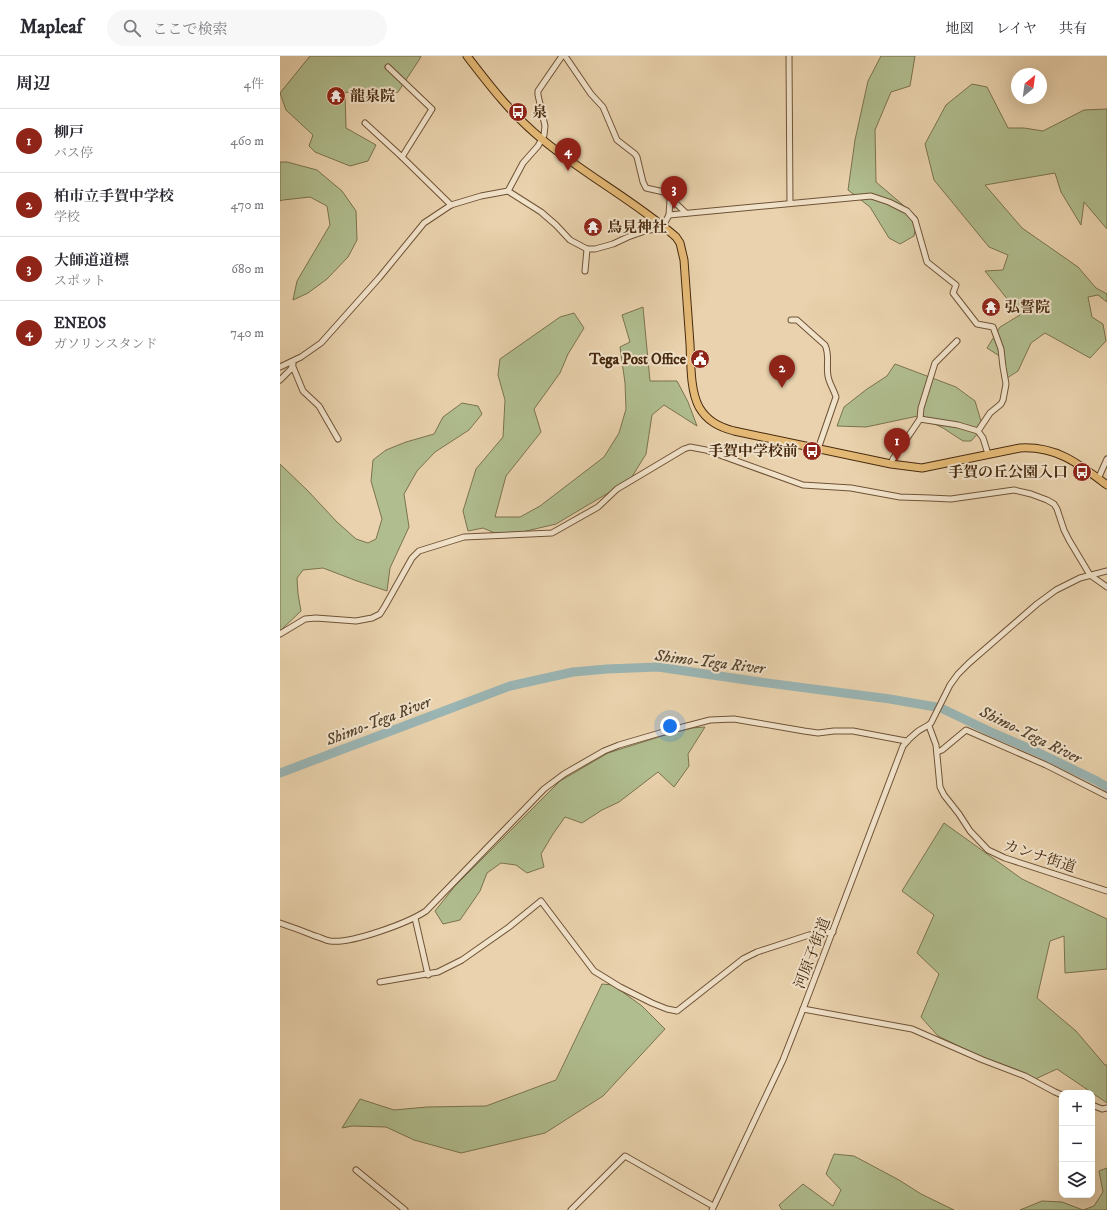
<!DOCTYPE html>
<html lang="ja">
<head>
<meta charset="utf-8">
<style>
	:root { --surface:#fff; --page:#f7f7f7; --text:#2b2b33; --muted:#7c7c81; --line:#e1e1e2; --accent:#8f2418 }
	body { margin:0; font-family:"IM FELL DW Pica","Noto Serif JP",serif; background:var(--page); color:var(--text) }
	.controls { position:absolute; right:12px; bottom:12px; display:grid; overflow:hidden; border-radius:8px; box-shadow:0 4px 16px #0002 }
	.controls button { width:36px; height:36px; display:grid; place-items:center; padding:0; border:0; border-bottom:1px solid var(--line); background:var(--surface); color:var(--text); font:20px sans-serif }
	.compass { position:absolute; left:731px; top:12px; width:36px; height:36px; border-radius:50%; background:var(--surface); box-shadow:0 4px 16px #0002; rotate:29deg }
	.you { position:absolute; left:390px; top:670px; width:14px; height:14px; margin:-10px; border:3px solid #fff; border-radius:50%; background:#1a73e8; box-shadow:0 0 0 6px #1a73e833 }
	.badge { display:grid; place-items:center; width:26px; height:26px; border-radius:50%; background:var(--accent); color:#fff; font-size:13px; font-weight:700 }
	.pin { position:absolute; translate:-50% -33px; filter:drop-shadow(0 1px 2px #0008) }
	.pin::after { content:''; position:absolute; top:21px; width:14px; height:12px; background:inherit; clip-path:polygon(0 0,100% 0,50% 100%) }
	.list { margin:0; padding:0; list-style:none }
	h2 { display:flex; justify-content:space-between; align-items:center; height:52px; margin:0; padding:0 16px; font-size:17px }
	h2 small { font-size:13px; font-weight:400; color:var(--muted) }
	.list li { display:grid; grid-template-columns:26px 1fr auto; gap:12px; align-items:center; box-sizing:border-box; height:64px; padding:0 16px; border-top:1px solid var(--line) }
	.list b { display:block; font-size:15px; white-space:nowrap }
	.list p { margin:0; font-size:13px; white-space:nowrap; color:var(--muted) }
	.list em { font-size:13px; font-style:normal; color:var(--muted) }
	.icon { flex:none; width:22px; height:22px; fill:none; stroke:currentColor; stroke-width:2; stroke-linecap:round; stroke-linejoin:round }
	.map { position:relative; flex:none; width:827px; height:1154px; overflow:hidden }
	header { display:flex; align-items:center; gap:24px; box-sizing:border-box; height:56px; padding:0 20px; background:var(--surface); border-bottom:1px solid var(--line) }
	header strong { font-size:19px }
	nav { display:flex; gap:22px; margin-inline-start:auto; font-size:14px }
	.search { width:280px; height:36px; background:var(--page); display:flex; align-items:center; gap:10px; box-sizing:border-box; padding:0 14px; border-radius:22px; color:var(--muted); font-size:15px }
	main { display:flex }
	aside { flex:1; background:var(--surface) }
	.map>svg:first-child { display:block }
</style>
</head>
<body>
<header>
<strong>Mapleaf</strong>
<div class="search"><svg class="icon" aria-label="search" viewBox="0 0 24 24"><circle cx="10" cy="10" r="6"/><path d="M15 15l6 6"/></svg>ここで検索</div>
<nav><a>地図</a><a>レイヤ</a><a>共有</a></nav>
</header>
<main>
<aside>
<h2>周辺<small>4件</small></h2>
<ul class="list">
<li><span class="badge">1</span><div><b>柳戸</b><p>バス停</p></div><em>460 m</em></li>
<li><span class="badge">2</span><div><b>柏市立手賀中学校</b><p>学校</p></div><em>470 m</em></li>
<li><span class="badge">3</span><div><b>大師道道標</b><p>スポット</p></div><em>680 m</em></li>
<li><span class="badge">4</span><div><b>ENEOS</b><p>ガソリンスタンド</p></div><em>740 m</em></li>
</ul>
</aside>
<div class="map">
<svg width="827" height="1154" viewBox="0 0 827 1154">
	<rect width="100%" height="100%" fill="#e9d2ad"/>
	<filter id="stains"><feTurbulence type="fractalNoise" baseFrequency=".005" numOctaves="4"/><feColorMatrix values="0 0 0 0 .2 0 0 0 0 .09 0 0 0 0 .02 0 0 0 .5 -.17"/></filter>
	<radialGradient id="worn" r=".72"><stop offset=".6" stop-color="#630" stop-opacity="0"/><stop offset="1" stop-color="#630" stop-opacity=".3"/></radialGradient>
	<g fill="#b0bd8f" stroke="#7b734e">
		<path d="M30 0H141L139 4 118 36 100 42 65 36 66 72 96 89 88 105 70 110 35 96 29 90 33 79 6 54 0 37Z"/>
		<path d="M601 0H635L630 30 611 36 595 74 596 126 637 161 634 180 620 188 609 182 590 151 568 134 575 84 588 25Z"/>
		<path d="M692 28 707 31 728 72H744L763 75 804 54 827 53V173L804 146 801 169 781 136 775 117 705 129 742 172 798 211 816 232 827 238V246L818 239 808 241 812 261 823 268 826 285 810 302 765 277 751 287 738 315 727 322 721 301 707 292 720 271 740 259 705 215 723 214 728 199 709 191 654 124 645 88 666 49Z"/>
		<path d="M0 106H7L37 114 62 135 76 155 77 184 68 201 47 223 28 237 13 244 17 225 50 169 47 150 30 141 3 144 0 145Z"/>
		<path d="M363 251 370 325H397L408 346 417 370 384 349 372 359 366 398 350 424 276 468 242 476 215 477 203 472 188 475 183 455 196 413 223 381 225 344 218 319 220 303 280 261 294 257 304 272 288 298 280 317 254 353 261 376 226 420 215 461H240L260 450 324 401 339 377 346 353 345 327 340 291 350 286 342 259Z"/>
		<path d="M615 308 676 331 695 345 701 365 700 375 691 385H683L663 372 638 360 586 371 557 370 564 351 587 333 607 320Z"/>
		<path d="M182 347 198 350 202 358 189 374 155 396 137 415 124 438 129 471 110 512 107 535 77 525 43 512 23 514 17 522 18 538 21 555 0 575V408L28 435 57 466 76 483 88 487 96 483 102 463 91 425 93 404 106 394 126 386 154 378 163 361Z"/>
		<path d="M425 671 408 698 409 710 394 731 378 716 339 746 322 754 302 767 285 761 273 778 261 798 264 811 247 817 236 809 221 807 207 817 200 835 180 864 163 868 155 855 175 830 280 725 328 697 385 679 412 672Z"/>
		<path d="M664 767 742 823 827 863V913L785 917 784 880 770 885 757 942 796 975 825 1009H827V1047L777 1013 751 1025 658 980 641 961 659 918 637 897 654 859 622 835Z"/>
		<path d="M322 928 333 929 362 950 385 973 323 1040 265 1077 181 1097 134 1084 106 1071 72 1070 62 1072 80 1043 114 1054 147 1051 206 1050 276 1024Z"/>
		<path d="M554 1098 574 1100 619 1124 641 1138 674 1154H502L499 1149 523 1128 553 1150 561 1134 546 1118Z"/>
		<path d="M827 1112V1154H740L762 1145 782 1146 803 1154 814 1150 823 1136 819 1115Z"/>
	</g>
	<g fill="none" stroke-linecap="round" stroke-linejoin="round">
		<g stroke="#9ab5b4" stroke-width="9">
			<path d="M663 653 713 677 755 695 817 725 827 731"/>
			<path d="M0 717 230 630 293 616 327 613 378 611 480 626 610 643 656 651"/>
		</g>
		<g stroke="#6f5336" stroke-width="7">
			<g id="minor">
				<path d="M285 0 311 38 323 51 337 84 355 98 357 101 363 126 366 132 384 136 406 157"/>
				<path d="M509 0 510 147"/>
				<path d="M108 11 152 53 122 101 171 149"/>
				<path d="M85 67 122 101"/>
				<path d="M228 135 261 156 276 169 290 184 307 193H315L333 188 348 181 365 175 375 173 383 170 389 159 390 144"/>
				<path d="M389 159 591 140 609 146 627 155 635 164 647 206 676 229 673 237 697 268 713 271 721 293 723 311 726 328 723 344 721 348 710 357 698 375 703 382 708 398"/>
				<path d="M305 215 307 193"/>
				<path d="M511 264H517L545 289C550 299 546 309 548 320 549 327 554 334 556 341L538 393"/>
				<path d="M11 306 23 335 39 350 58 383"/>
				<path d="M0 311 21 301 41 287 99 222 144 167 171 149 201 140 228 135 243 107 258 90 264 79 265 70 258 39V35L282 0"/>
				<path d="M0 324 11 313 13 308"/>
				<path d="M640 363 678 369 698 375"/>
				<path d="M611 408 613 403 640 363 641 352 655 307 677 285"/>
				<path d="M818 423 827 403"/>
				<path d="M0 578 25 563 36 562 76 565 92 562 100 558 105 550 132 502 139 495 184 481 272 477 318 451 337 433 404 393 410 391 426 394 523 429 571 432 620 441 650 442 671 443 734 434 751 438 767 444 774 448 777 453 784 474 789 484 810 519 827 531"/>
				<path d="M649 670 656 689 660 731 664 739 679 758 690 775 708 794 725 802 827 835"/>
				<path d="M657 696 662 694 686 674 766 709 827 740"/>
				<path d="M135 862 148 919"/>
				<path d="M0 867C12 871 23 875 35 880 40 881 44 884 50 885 71 888 128 867 146 855L264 733 284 718 324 695 339 689 380 677 430 664 454 663 524 675 538 677 554 675H573L626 685"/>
				<path d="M100 926 158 916 182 904 229 871 261 845 314 915 340 931 372 947 387 953 397 955 463 903 477 896 529 879 553 876"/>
				<path d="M523 953 632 973 703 1004 745 1020 775 1036 782 1039"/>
				<path d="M812 1049 822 1053 827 1052"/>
				<path d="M76 1114 125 1154"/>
				<path d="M291 1154 345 1100 433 1150"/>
				<path d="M432 1154 503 1004 523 953 623 690C627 685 632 680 637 676 642 672 647 671 651 667L670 629 678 618 689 607 757 548 776 534 800 522 827 515"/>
			</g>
		</g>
		<g stroke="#46290e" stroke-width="9">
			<path id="major" d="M187 0C210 30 233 60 263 84 305 119 355 145 396 181L400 187 404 204C406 232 408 260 410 288 411 307 410 334 419 351 427 365 439 371 454 375L611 408 642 412 740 392C777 390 799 408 827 429"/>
		</g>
		<use href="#minor" stroke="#f1e2ca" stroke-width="5"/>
		<use href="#major" stroke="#e4b976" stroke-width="7"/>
	</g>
	<defs>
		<g id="temple-disc" transform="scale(1)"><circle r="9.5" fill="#8f2418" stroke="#f1e2ca"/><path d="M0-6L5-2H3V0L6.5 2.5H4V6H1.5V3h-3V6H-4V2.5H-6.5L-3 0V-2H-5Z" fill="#fff"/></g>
		<g id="bus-disc" transform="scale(1)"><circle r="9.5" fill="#8f2418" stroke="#f1e2ca"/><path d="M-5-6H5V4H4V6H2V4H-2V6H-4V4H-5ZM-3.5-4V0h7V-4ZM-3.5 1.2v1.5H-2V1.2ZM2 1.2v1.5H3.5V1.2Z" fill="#fff"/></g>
		<g id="civic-disc" transform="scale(1)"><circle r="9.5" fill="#8f2418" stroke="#f1e2ca"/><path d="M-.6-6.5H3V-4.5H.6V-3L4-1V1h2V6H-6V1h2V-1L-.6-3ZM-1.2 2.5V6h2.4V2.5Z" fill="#fff"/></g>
	</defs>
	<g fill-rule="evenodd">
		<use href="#temple-disc" x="56" y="40"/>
		<use href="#bus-disc" x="238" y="56"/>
		<use href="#temple-disc" x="313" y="171"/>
		<use href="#temple-disc" x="711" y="251"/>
		<use href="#civic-disc" x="420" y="303"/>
		<use href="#bus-disc" x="532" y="395"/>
		<use href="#bus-disc" x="802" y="416"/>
	</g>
	<g text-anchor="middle" stroke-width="4" stroke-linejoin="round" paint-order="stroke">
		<g font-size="15" font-weight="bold" fill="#46290e" stroke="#f1e2ca" text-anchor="start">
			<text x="70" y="45">龍泉院</text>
			<text x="252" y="61">泉</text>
			<text x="327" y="176">鳥見神社</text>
			<text x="725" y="256">弘誓院</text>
			<text x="406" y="308" text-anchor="end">Tega Post Office</text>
			<text x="518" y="400" text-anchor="end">手賀中学校前</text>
			<text x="788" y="421" text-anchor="end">手賀の丘公園入口</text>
		</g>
		<g font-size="15" fill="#46290e" stroke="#f1e2ca">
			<text transform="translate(760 800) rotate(18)" y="5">カンナ街道</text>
			<text transform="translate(532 897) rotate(-69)" y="5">河原子街道</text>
		</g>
		<g font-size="16" font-style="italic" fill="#57452f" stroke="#f1e2ca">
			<text transform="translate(430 605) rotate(7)" y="6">Shimo-Tega River</text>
			<text transform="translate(98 664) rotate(-21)" y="6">Shimo-Tega River</text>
			<text transform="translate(751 678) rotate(26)" y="6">Shimo-Tega River</text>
		</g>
	</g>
	<rect width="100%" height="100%" filter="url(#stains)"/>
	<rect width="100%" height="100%" fill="url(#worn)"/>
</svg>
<div class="controls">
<button>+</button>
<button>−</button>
<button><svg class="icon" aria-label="layers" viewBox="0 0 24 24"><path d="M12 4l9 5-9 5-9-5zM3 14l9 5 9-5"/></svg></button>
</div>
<svg class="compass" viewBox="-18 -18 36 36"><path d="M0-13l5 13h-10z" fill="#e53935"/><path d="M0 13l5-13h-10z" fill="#7c7c81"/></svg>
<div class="you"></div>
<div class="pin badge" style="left:617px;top:405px">1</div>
<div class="pin badge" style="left:502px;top:332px">2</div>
<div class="pin badge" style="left:394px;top:153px">3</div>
<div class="pin badge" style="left:288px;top:115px">4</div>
</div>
</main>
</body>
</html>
